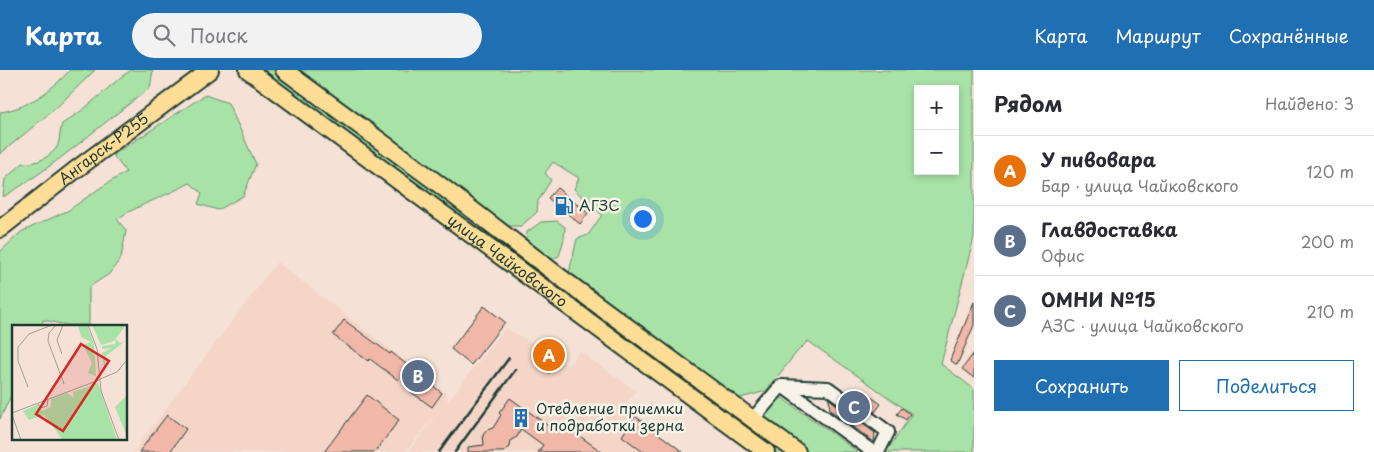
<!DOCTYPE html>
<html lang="ru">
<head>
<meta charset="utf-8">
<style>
	:root { --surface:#fff; --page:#f2f2f3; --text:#2b2b33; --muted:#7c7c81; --line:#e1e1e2; --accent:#1f6fb2 }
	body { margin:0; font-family:"Playpen Sans",sans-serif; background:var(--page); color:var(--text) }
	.controls { position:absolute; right:15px; top:15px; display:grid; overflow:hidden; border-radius:0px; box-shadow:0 2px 8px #0003 }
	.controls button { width:45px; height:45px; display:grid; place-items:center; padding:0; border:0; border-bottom:1px solid var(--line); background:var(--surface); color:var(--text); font:25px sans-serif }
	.you { position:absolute; left:642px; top:148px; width:18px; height:18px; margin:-12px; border:4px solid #fff; border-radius:50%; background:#1a73e8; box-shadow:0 0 0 8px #1a73e833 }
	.badge { display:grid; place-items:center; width:32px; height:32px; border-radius:50%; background:var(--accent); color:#fff; font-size:16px; font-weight:700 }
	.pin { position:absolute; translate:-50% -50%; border:2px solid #fff; box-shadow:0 1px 5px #0006 }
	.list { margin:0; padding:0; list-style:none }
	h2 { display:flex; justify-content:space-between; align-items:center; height:65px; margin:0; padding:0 20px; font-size:21px }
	h2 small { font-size:16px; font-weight:400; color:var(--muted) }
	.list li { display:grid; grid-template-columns:32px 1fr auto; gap:15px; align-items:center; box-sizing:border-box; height:70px; padding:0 20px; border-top:1px solid var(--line) }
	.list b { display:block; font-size:19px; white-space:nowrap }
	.list p { margin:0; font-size:16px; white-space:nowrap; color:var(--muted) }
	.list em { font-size:16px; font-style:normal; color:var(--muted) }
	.actions { display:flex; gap:10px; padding:15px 20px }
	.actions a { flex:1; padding:11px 0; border:1px solid var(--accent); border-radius:0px; text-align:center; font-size:18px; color:var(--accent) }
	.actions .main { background:var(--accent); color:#fff }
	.icon { flex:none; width:28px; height:28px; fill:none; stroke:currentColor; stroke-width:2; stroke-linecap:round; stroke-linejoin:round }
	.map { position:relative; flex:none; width:974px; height:382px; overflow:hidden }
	header { display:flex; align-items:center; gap:30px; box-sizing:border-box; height:70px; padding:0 25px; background:var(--accent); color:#fff }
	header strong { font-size:24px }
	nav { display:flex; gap:28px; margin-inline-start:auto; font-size:18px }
	.search { width:350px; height:45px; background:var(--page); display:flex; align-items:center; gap:12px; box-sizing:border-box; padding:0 18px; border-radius:28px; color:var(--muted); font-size:19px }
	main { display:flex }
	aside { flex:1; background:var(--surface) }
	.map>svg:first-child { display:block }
</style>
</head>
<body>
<header>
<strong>Карта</strong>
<div class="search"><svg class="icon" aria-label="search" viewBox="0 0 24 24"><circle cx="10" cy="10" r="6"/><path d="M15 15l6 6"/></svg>Поиск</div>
<nav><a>Карта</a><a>Маршрут</a><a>Сохранённые</a></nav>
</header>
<main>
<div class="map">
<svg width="974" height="382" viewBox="0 0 974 382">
	<rect width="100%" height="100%" fill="#f5e1d5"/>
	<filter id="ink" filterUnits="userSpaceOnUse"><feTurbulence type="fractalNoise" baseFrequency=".02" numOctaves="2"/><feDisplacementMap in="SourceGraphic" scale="10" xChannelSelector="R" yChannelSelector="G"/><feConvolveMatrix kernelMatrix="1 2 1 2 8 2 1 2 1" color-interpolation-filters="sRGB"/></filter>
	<g filter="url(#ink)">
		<path fill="#f4d5c8" d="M277 192 444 321 448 331 505 258 544 279 568 297 579 281 636 321 623 337 684 382H408L445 334 405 382H133Z"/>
		<g fill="#a9e2a7" stroke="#64906e" fill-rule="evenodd">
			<path d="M70 0H95L57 37 0 84V42C28 38 51 21 70 0Z"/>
			<path d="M131 0H153L150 18C101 54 56 96 3 127L5 109 23 93C35 95 53 86 58 75 60 68 60 60 62 54L84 39 121 7Z"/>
			<path d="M256 0H272L471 147 464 155Z"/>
			<path d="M300 0H974V167L941 294 974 319V382H886L912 344 808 271 796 283 766 321 737 329 569 203 577 169 588 165 602 145 574 119 579 108 553 92 545 103 551 110 538 131 537 142 521 156H509ZM918 19H955V101H918Z"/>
			<path d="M205 25 228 33 256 94 243 126 218 140 198 134 202 123 190 113C166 126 140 134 117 149L126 161 121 188 109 204 89 217V255H67L43 250 42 256H14V319L0 349V182L21 162 69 140 100 118 126 102 113 85Z"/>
			<path d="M557 151 565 157 564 169 559 186 549 190 526 170 527 162 541 152Z"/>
			<path d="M486 158 790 382H772L481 167Z"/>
			<path d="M779 326 858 382H808L763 349 765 338Z"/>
		</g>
		<g fill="#f1b8aa" stroke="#1f3d34">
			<path d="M557 118 588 143 580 154 548 128Z"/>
			<path d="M974 232V255L957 295 950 290Z"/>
			<path d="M484 236 505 252 471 295 451 279Z"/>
			<path d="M344 250 390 284 391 282 442 323 432 337 411 322 416 315 402 304 398 310 370 289 368 291 333 265Z"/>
			<path d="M551 282 559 289 549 303 540 297Z"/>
			<path d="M974 283V308L962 299Z"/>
			<path d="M860 319 881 334 875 342 854 327Z"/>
			<path d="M367 325 399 350 375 382H324Z"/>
			<path d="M510 328 554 360 560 352 602 382H538L543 375 521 359 517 367 511 370 510 377 503 382H468V377L484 375 483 365 487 360 493 358 501 345 499 343Z"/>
			<path d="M829 329 875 363 874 372 830 340Z"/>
			<path d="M902 338 910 344 906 350 897 344Z"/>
			<path d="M167 345 186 359 170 382H139Z"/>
			<path d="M635 346 683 382H643L622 366Z"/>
		</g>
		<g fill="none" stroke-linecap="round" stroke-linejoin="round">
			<g stroke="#1f3d34" stroke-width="16">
				<g id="minor">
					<path d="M782 316 873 382"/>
					<path d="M753 349 781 316 828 318 888 362 878 382"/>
				</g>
			</g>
			<g stroke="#1f3d34" stroke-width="20">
				<g id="major">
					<path id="s1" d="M248 0 766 382"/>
					<path d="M284 0 436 112 560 207 797 382"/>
					<path id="s2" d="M0 159 74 101 210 0"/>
				</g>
			</g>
			<use href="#minor" stroke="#f7f3e8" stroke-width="12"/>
			<use href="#major" stroke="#fedd96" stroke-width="16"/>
			<g stroke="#1f3d34" stroke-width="2.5">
				<path d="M439 382 509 288"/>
				<path d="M455 382 516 299"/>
			</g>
		</g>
	</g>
	<defs>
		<g id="fuel-bare" transform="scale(1.5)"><path d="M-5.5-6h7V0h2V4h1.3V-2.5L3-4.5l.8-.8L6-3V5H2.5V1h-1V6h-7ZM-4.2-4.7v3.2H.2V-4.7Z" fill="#1f6fb2" stroke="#f7f3e8" stroke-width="2.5" paint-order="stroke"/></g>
		<g id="building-bare" transform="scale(1.5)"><path d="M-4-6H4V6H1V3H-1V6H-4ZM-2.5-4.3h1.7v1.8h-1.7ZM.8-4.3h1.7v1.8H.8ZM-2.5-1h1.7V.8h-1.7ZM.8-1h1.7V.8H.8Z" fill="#1f6fb2" stroke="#f7f3e8" stroke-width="2.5" paint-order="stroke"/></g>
	</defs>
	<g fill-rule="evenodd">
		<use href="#fuel-bare" x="564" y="136"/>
		<use href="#building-bare" x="521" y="348"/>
	</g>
	<g text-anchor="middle" stroke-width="5" stroke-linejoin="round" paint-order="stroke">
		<g font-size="15" fill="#1f3d34" stroke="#f7f3e8">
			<text dy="5" stroke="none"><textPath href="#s2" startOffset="131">Ангарск-Р255</textPath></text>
			<text dy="5" stroke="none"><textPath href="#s1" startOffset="322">улица Чайковского</textPath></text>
		</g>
		<g font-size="15" fill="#1f3d34" stroke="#f7f3e8" text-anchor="start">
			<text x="579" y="141">АГЗС</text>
			<text x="536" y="344">Отедление приемки<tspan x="536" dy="17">и подработки зерна</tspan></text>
		</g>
	</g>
	<g transform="translate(12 255)">
		<rect width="115" height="115" fill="#f5e1d5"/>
		<path d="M66 0H75L82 19 84 51 76 48 80 38 71 20 79 17 69 12ZM80 0H114L102 16 89 20ZM104 14 108 18 113 16 94 31 93 48 90 28 100 23 90 24V21L103 19ZM86 58 105 115H51L32 90 17 95 11 86 27 79 30 86 39 82V74L55 68 62 73 61 67ZM115 70V111L103 82Z" fill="#a9e2a7"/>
		<path fill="none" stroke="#9f9f95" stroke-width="1" d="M44 0 37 8 36 16 52 59M76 0 85 24 89 66 107 115M50 29 45 15 51 0M88 54 105 47 115 35M16 62 6 36V22L17 9 40 0M26 79 29 83 35 81 36 74M0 88 87 55M0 90 9 115"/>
		<path fill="#d62828" fill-opacity="0.15" stroke="#d62828" stroke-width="2.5" d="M69 19 97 36 51 106 24 89Z"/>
		<rect width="115" height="115" fill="none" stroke="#1f3d34" stroke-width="2.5"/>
	</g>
</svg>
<div class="controls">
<button>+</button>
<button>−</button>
</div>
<div class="you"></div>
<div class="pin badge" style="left:549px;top:285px;background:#e8710a">A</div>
<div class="pin badge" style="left:418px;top:306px;background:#5c6f8a">B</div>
<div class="pin badge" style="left:854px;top:337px;background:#5c6f8a">C</div>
</div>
<aside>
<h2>Рядом<small>Найдено: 3</small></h2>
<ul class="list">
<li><span class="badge" style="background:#e8710a">A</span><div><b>У пивовара</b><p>Бар · улица Чайковского</p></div><em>120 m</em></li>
<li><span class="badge" style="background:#5c6f8a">B</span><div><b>Главдоставка</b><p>Офис</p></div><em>200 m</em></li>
<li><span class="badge" style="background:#5c6f8a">C</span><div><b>ОМНИ №15</b><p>АЗС · улица Чайковского</p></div><em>210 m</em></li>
</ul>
<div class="actions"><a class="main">Сохранить</a><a>Поделиться</a></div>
</aside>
</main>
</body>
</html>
